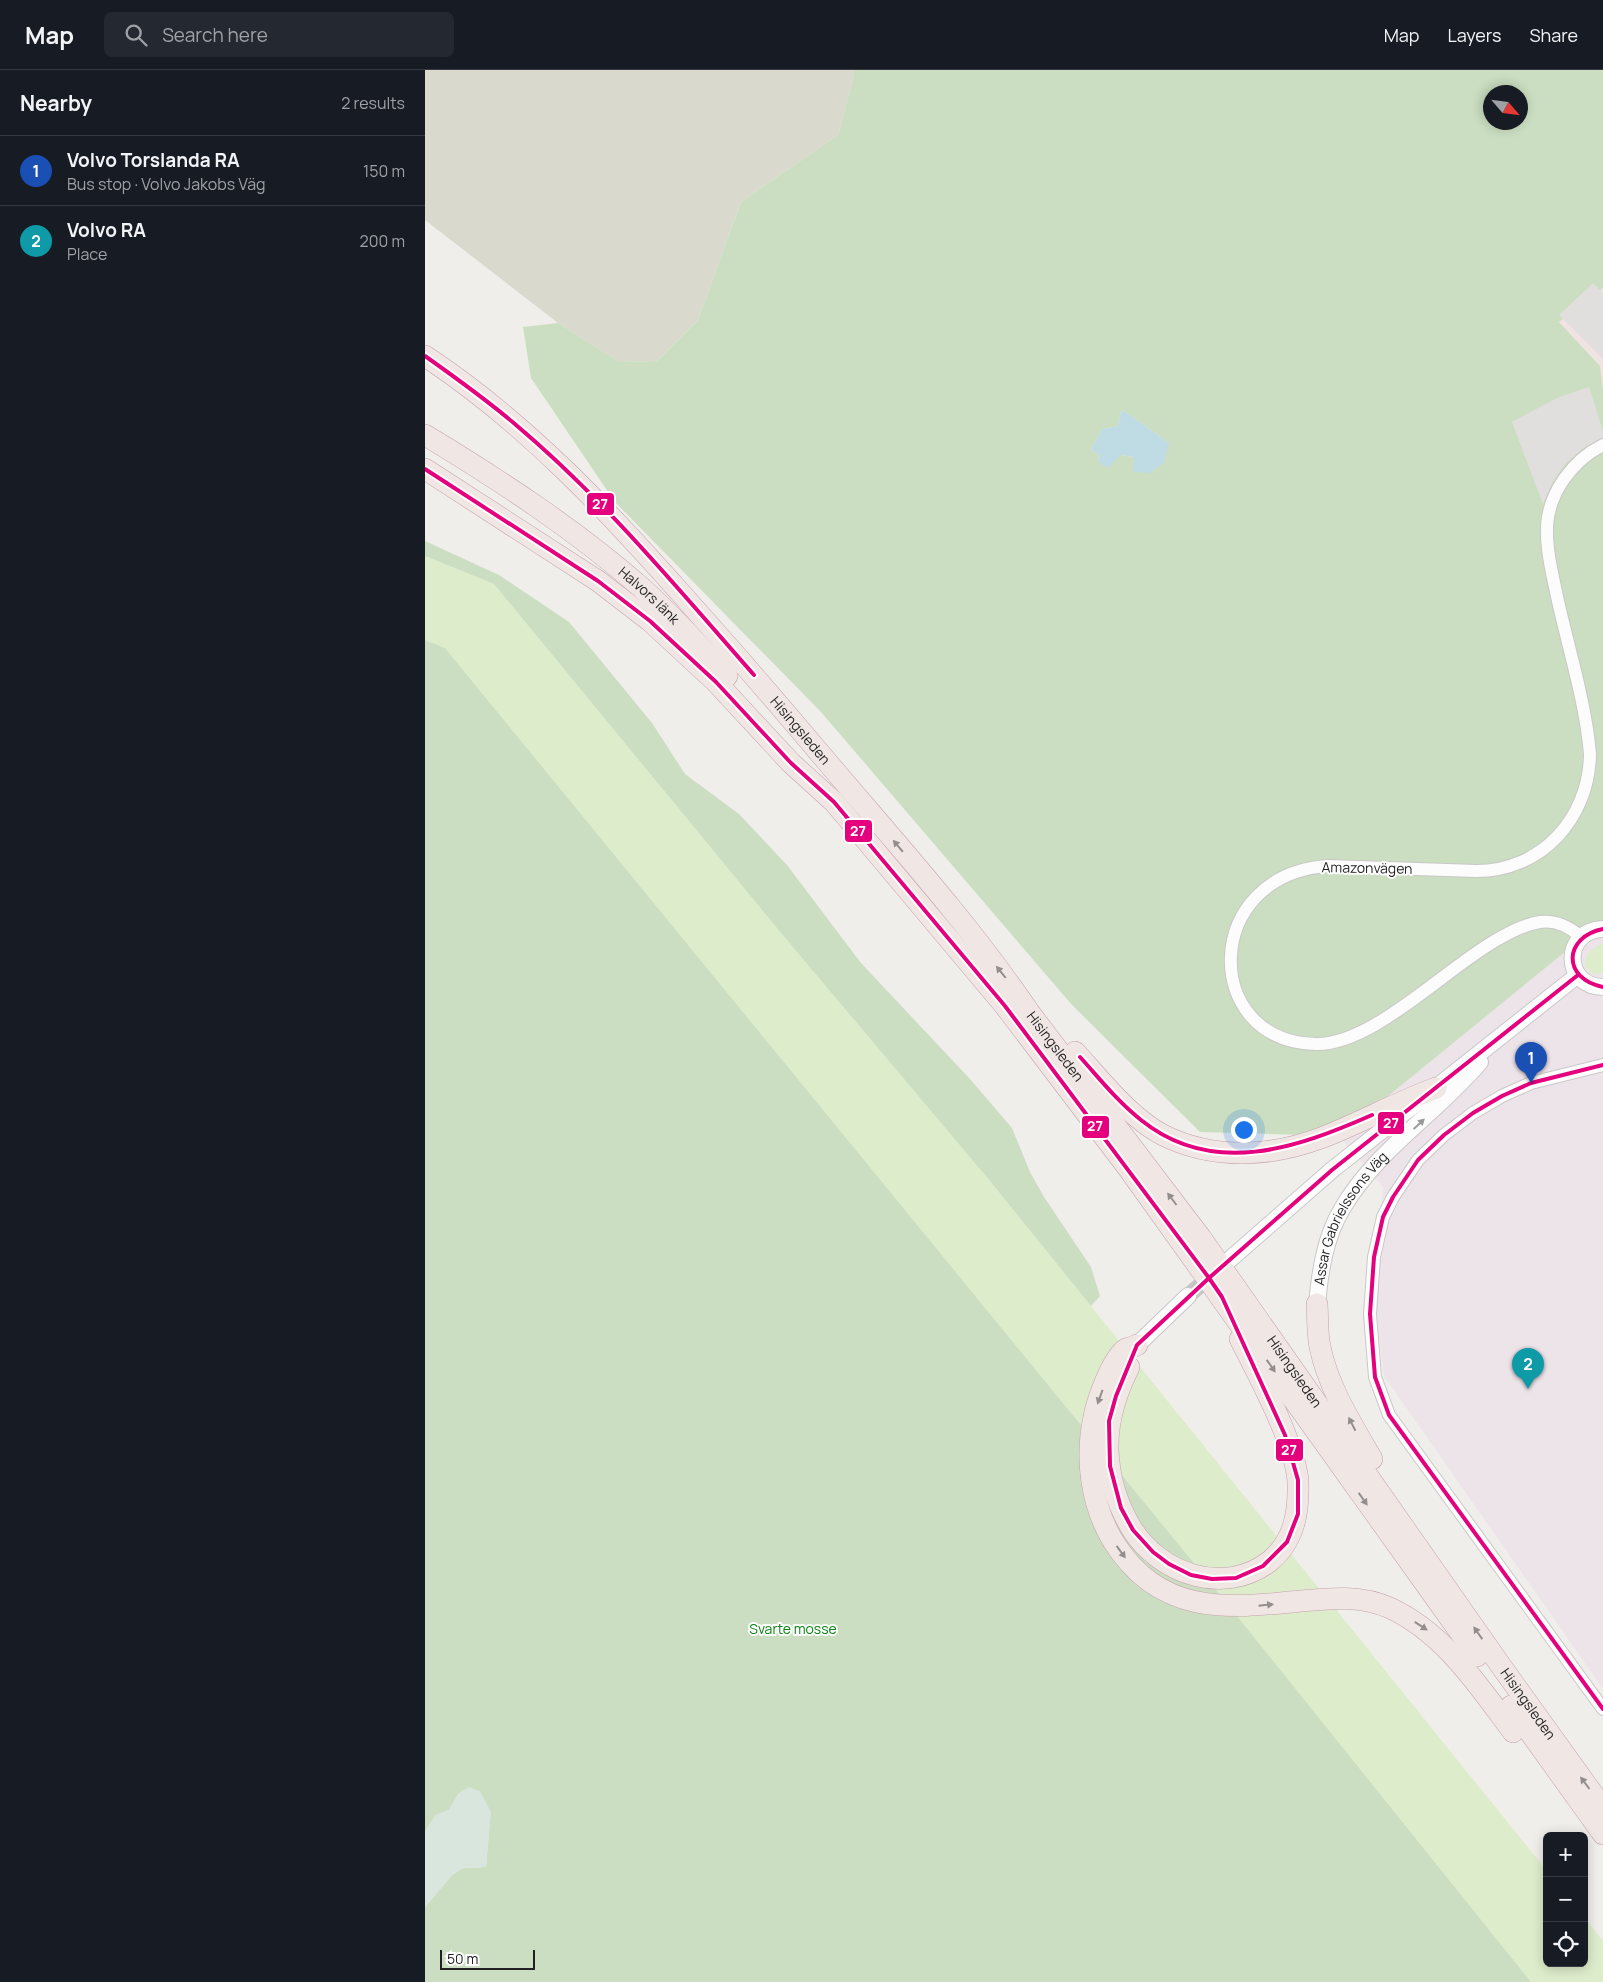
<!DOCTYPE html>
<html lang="en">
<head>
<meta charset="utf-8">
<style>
	:root { --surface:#171b24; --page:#242831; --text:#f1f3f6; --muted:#9ea1a6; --line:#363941; --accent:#6a6968 }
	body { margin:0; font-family:Manrope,sans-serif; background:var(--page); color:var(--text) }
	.controls { position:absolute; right:15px; bottom:15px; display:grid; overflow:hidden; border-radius:8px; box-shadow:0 2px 12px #0003 }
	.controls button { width:45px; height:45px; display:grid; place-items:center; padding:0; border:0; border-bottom:1px solid var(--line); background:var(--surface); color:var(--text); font:25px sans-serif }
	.compass { position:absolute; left:1058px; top:15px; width:45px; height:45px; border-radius:50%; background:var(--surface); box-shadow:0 2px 12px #0003; rotate:118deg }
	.scale { position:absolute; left:15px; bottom:12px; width:95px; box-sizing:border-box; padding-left:5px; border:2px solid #222; border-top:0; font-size:14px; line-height:18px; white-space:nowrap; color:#222; -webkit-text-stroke:4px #fff; paint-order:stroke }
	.you { position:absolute; left:818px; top:1059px; width:18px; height:18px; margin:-12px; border:4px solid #fff; border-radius:50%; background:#1a73e8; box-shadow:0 0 0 8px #1a73e833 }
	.badge { display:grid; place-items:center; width:32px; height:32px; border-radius:50%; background:var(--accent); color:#fff; font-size:16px; font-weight:700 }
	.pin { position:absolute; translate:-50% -41px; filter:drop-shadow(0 1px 2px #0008) }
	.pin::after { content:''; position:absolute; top:26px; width:18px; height:15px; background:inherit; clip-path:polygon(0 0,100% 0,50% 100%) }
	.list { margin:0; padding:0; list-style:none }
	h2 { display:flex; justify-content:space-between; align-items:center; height:65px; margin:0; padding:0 20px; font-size:21px }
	h2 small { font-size:16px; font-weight:400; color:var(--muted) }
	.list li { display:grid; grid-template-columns:32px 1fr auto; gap:15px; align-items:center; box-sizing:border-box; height:70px; padding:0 20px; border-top:1px solid var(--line) }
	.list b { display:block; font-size:19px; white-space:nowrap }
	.list p { margin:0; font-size:16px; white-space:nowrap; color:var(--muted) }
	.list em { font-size:16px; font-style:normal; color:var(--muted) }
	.icon { flex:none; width:28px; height:28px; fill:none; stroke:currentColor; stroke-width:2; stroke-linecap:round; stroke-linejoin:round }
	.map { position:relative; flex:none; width:1178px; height:1912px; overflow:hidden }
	header { display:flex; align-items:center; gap:30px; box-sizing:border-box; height:70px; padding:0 25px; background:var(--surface); border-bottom:1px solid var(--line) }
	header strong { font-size:24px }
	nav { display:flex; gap:28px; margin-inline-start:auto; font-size:18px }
	.search { width:350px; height:45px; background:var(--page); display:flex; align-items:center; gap:12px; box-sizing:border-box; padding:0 18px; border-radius:8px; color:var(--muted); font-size:19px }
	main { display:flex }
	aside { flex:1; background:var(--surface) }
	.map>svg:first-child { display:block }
</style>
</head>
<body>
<header>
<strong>Map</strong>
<div class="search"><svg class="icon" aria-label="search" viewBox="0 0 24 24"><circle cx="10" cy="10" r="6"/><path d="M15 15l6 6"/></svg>Search here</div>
<nav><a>Map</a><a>Layers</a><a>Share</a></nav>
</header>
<main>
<aside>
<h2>Nearby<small>2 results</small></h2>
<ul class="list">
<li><span class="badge" style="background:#1a4fb4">1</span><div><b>Volvo Torslanda RA</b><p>Bus stop · Volvo Jakobs Väg</p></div><em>150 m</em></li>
<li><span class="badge" style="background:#0f9aa8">2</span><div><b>Volvo RA</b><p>Place</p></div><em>200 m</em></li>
</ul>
</aside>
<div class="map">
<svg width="1178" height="1912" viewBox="0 0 1178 1912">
	<rect width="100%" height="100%" fill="#f0eeeb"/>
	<path fill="#f1e3e1" d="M1178 218V320L1175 296 1134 252Z"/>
	<path fill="#ede4e9" d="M1178 851V1619L959 1306 950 1237 958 1117 914 1066Z"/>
	<path fill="#d9d9cd" d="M0 0H429L428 9 413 65 316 132 273 250 231 292 193 291 133 253 0 150Z"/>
	<g fill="#ddeccb">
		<path d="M0 486 69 514 356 863 565 1111 1122 1801V1893H1159V1847L1178 1871V1912H1106L804 1536 20 578 0 570Z"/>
		<path d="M1178 874V903L1168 904 1160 896C1159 884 1167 877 1178 874Z"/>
	</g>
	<g fill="#cbdec1" fill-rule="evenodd">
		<path d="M429 0H1178V218L1134 252 1175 296 1178 320V851L914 1066 775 1062 647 935 396 642 190 432 106 308 98 257 133 253 193 291 231 292 273 250 316 132 413 65 428 9ZM1066 22H1096V52H1066ZM696 341 701 342 744 373 709 387 696 385 673 392 674 385 666 380 677 359 693 356Z"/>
		<path d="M0 471 74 505 144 552 227 653 260 704 314 744 362 795 436 893 545 1009 587 1058 605 1102 619 1127 666 1197 675 1226 666 1236 565 1111 356 863 69 514 0 486Z"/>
		<path d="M0 570 20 578 804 1536 1106 1912H0V1837L27 1805 38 1798 61 1797 64 1760 34 1723 24 1740 11 1745 0 1761Z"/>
	</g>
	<path fill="#d9e6de" d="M44 1717 55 1721 66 1742 61 1797 38 1798 27 1805 0 1837V1761L11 1745 24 1740 34 1723Z"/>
	<g fill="#e0dfde">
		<path d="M1168 213 1178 223V289L1134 245Z"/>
		<path d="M1164 317 1178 361V368L1157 379 1140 394 1127 413 1118 434 1087 352 1132 328Z"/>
	</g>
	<path fill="#bfdbe3" d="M696 341 701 342 744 373 739 393 725 403 708 402 709 387 696 385 683 398 673 392 674 385 666 380 677 359 693 356Z"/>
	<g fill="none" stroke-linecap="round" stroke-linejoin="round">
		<path stroke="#c7c5c3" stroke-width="16" stroke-dasharray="16 8" stroke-linecap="butt" d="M763 1226 791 1201"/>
		<g stroke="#c9c8c7" stroke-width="14">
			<g id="minor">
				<path d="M1156 867C1145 857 1130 850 1115 852 1101 854 1085 862 1073 869 1022 897 948 975 891 974 775 972 776 804 903 796L1051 801C1117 801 1164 748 1165 684 1161 635 1144 580 1133 531 1128 507 1121 481 1122 456 1124 422 1148 390 1178 375"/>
				<path d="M1178 995 1106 1013 1077 1026 1048 1043 1019 1065 993 1090 968 1127 958 1147 949 1187 945 1244 950 1307 964 1345 1178 1639"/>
			</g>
		</g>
		<g stroke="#c9c8c7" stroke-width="18">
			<g id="tertiary">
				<path d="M1178 859C1137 860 1138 917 1178 917"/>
				<path d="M803 1191 907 1100 1153 905"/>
				<path id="s1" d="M892 1234C895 1202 900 1167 917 1139 951 1080 1012 1043 1055 992"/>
				<path d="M712 1275 763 1226"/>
			</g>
		</g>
		<g stroke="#c5a2ac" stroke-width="22">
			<g id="trunk">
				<path id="s2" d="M0 286C103 354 187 445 268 537 312 586 355 636 398 687 468 770 543 852 604 942L776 1168 1076 1596 1178 1738"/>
				<path id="s3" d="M0 365C76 411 151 460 217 518 247 545 275 576 302 606"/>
				<path d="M0 399 173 511 225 551 291 612 366 693 409 732 580 936 703 1098 1052 1586"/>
				<path d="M650 982C675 1009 705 1048 738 1065 788 1090 845 1087 896 1068 935 1053 972 1032 1011 1018"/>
				<path d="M892 1234C893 1248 892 1263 895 1277 903 1317 927 1354 947 1389"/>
				<path d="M712 1275C708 1277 704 1278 701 1279 687 1288 672 1331 669 1347 660 1389 666 1434 688 1471 734 1545 800 1539 876 1531 906 1528 936 1525 965 1538 1019 1563 1053 1615 1088 1662"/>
				<path d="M704 1297C691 1323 682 1350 683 1380 684 1408 693 1436 707 1459 736 1505 800 1526 845 1491 869 1471 874 1443 873 1412 871 1375 833 1304 815 1269"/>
				<path d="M1086 1636 1178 1764"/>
			</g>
		</g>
		<use href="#minor" stroke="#fdfcfc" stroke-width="12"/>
		<use href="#tertiary" stroke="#fdfcfc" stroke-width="16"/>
		<use href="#trunk" stroke="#f0e6e4" stroke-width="21"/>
		<g stroke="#fff" stroke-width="8">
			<g id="bus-1">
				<path d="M0 286C31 308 62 330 91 355 179 429 253 519 329 605"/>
				<path d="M0 399 173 511 225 551 291 612 366 693 409 732 580 936 784 1208"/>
				<path d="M1178 859C1138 867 1137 909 1178 917"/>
				<path d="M655 987C675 1009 693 1032 716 1050 788 1108 872 1078 947 1045"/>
				<path d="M1178 995 1106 1013 1077 1026 1048 1043 1019 1065 993 1090 968 1127 958 1147 949 1187 945 1244 950 1307 964 1345 1178 1639"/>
				<path d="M784 1208 797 1227 860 1365 873 1410V1444L862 1472 838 1496 811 1508 787 1509 766 1505 744 1494 728 1482 708 1460 696 1438 685 1396 684 1351 691 1326 712 1275Z"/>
				<path d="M784 1208 907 1100 1153 905"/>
			</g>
		</g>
		<use href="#bus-1" stroke="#e5007d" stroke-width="4"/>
	</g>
	<defs><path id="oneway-solid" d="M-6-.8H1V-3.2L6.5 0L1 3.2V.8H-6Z" transform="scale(1.25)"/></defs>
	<g fill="#938e8d">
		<use href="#oneway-solid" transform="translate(473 776) rotate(-130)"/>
		<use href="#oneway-solid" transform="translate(576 902) rotate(-129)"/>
		<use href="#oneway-solid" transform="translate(747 1129) rotate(-127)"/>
		<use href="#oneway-solid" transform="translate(846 1296) rotate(55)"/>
		<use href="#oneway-solid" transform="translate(675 1327) rotate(110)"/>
		<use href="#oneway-solid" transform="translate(927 1354) rotate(-117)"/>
		<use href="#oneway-solid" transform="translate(938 1429) rotate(55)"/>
		<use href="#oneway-solid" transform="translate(696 1482) rotate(54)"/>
		<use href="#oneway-solid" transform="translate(841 1535) rotate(-6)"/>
		<use href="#oneway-solid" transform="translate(996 1556) rotate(33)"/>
		<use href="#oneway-solid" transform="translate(1053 1563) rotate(-125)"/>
		<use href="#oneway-solid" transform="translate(1160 1713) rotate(-127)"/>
	</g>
	<use fill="#9a9a9a" href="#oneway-solid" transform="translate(994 1054) rotate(-43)"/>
	<g text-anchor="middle" stroke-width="4" stroke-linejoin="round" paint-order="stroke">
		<g font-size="14" fill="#222" stroke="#fff">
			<text dy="5" stroke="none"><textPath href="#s3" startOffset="276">Halvors länk</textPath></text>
			<text dy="5" stroke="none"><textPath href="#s2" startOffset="532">Hisingsleden</textPath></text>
			<text transform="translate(942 798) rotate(1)" y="5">Amazonvägen</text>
			<text dy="5" stroke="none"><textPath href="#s2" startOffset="938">Hisingsleden</textPath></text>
			<text dy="5" stroke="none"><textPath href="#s1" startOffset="94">Assar Gabrielssons Väg</textPath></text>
			<text dy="5" stroke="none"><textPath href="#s2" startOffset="1342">Hisingsleden</textPath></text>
			<text dy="5" stroke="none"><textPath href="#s2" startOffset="1748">Hisingsleden</textPath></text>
		</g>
		<g font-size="14" fill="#0c8416" stroke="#fff">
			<text x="368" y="1564">Svarte mosse</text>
		</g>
	</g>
	<g stroke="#fff" stroke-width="2">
		<rect x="161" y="422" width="29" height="24" rx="5" fill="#e5007d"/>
		<rect x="419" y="749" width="29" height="24" rx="5" fill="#e5007d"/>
		<rect x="952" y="1041" width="28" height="24" rx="5" fill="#e5007d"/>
		<rect x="656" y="1045" width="29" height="24" rx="5" fill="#e5007d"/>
		<rect x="850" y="1368" width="29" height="24" rx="5" fill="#e5007d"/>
	</g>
	<g font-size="14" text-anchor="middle" font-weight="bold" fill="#fff">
		<text x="175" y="439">27</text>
		<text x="433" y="766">27</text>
		<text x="966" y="1058">27</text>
		<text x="670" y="1061">27</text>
		<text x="864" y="1385">27</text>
	</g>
</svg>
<div class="controls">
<button>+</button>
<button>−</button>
<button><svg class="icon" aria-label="locate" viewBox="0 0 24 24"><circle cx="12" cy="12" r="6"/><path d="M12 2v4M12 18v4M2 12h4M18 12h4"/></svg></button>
</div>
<svg class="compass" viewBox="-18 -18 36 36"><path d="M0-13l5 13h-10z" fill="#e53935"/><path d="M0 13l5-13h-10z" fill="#9ea1a6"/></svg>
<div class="scale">50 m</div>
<div class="you"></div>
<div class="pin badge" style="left:1106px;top:1013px;background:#1a4fb4">1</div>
<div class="pin badge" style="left:1103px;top:1319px;background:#0f9aa8">2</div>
</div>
</main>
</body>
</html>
